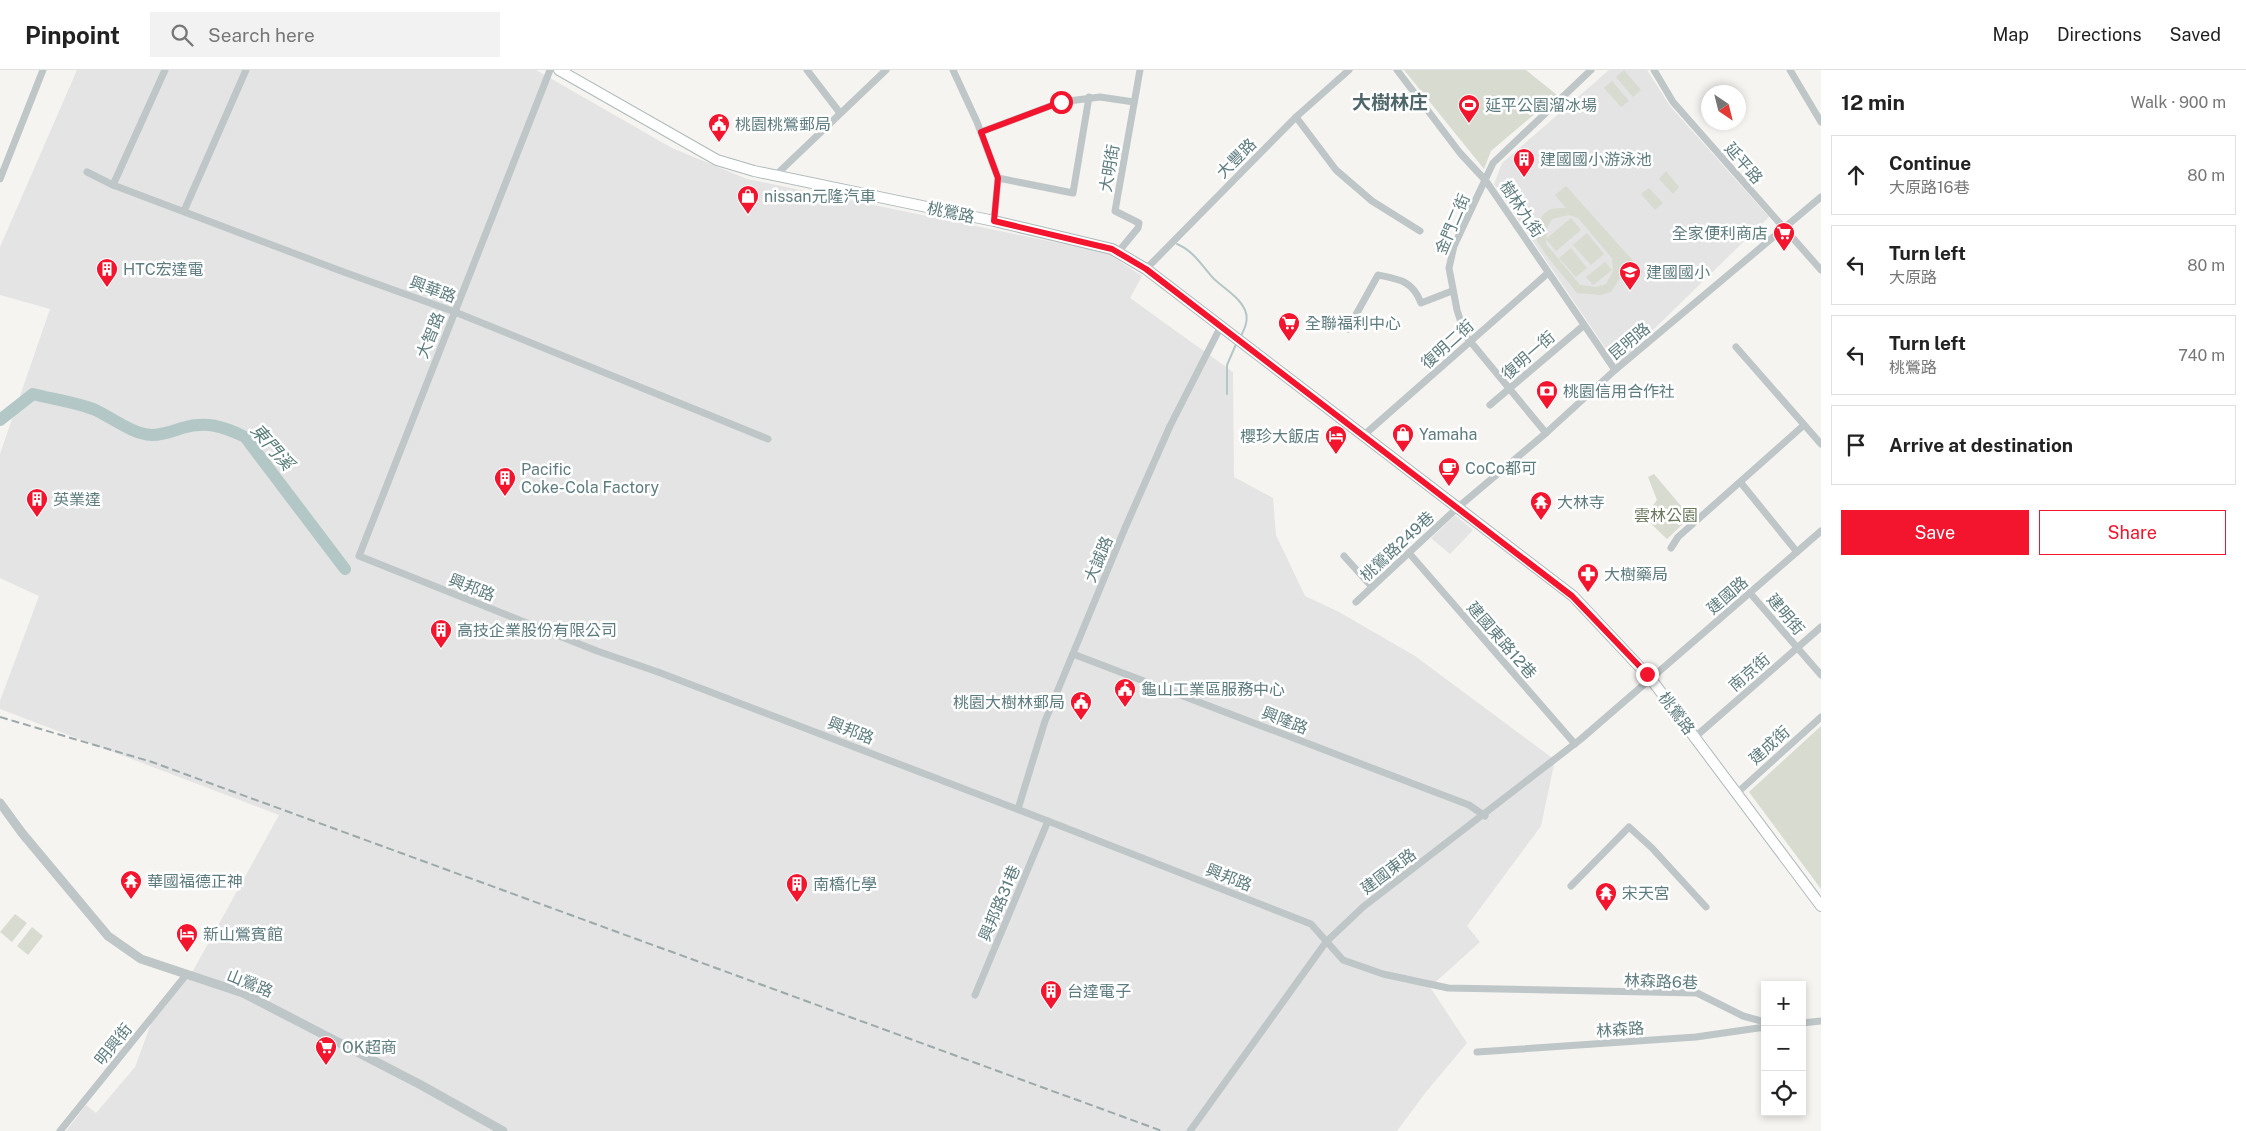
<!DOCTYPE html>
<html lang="en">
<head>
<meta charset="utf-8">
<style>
	:root { --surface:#fff; --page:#f2f2f2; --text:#222; --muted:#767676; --line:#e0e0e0; --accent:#f3142e }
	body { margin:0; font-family:"Public Sans","Noto Sans TC",sans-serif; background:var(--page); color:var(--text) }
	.controls { position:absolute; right:15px; bottom:15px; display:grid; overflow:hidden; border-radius:0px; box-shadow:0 2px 8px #0003 }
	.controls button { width:45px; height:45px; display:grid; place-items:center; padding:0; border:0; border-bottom:1px solid var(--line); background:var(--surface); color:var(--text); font:25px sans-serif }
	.compass { position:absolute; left:1701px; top:15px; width:45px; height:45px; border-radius:50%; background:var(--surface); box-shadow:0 2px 8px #0003; rotate:145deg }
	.stop { position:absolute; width:15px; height:15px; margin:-11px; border:4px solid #f3142e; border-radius:50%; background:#fff }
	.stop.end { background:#f3142e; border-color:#fff; box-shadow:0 1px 5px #0008 }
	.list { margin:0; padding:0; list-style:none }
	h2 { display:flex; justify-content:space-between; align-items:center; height:65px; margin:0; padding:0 20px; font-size:21px }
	h2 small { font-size:16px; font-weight:400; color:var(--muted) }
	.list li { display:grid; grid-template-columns:32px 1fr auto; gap:15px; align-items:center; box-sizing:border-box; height:80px; margin:0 10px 10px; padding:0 10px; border:1px solid var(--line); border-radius:0px }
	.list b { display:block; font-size:19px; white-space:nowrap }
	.list p { margin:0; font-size:16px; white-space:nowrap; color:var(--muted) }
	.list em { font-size:16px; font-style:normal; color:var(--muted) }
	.actions { display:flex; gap:10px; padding:15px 20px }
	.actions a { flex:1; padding:11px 0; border:1px solid var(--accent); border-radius:0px; text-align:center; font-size:18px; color:var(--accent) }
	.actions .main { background:var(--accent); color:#fff }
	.icon { flex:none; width:28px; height:28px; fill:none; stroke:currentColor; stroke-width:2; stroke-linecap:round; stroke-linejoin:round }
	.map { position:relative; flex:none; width:1821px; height:1061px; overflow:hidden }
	header { display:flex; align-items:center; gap:30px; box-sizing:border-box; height:70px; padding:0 25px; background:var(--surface); border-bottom:1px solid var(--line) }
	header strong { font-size:24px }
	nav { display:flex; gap:28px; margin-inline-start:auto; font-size:18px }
	.search { width:350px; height:45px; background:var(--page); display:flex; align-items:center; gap:12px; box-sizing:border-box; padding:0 18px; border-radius:0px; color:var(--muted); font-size:19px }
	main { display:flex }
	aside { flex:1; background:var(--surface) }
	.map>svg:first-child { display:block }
</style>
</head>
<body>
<header>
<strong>Pinpoint</strong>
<div class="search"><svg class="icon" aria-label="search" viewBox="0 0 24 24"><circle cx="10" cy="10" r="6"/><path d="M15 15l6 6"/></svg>Search here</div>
<nav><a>Map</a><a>Directions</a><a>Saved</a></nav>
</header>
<main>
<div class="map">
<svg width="1821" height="1061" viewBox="0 0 1821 1061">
	<rect width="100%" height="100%" fill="#f6f4f1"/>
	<g fill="#e3e4e3">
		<path d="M77 0H536L672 78 747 109 1107 183 1142 206 1130 228 1233 302 1234 407 1273 428 1276 465 1305 526 1339 542 1415 586 1555 690 1541 756 1467 856 1480 872 1430 917 1467 973 1426 1022 1397 1061H66L86 1035 96 1043 135 997 152 951 194 899 279 745 0 639V631L39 526 0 508V384L50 239 0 225V177Z"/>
		<path d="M1609 0H1647L1670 36 1769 147 1617 295 1494 114 1502 93Z"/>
		<path d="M1455 445 1473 460 1450 484 1431 468Z"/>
	</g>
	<g fill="#d8dbd0" fill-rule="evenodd">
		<path d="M1404 0H1526L1557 25 1491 81 1484 99Z"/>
		<path d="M1624 0 1641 20 1633 27 1616 7Z"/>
		<path d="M1612 11 1629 31 1621 37 1604 18Z"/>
		<path d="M1666 101 1679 117 1673 124 1659 109Z"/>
		<path d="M1566 116 1643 202 1633 210 1623 198 1620 208 1611 222 1601 225 1577 223C1564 206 1548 190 1538 172 1532 161 1539 144 1551 139 1555 138 1561 138 1566 138L1555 125ZM1569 145 1578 148 1612 188 1613 201 1606 214 1596 217 1580 215 1546 174 1547 158 1552 149Z"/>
		<path d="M1649 118 1663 133 1655 140 1641 124Z"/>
		<path d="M1571 148 1581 160 1556 181 1546 169Z"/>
		<path d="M1587 163 1604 184 1591 195 1573 175Z"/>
		<path d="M1571 178 1587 198 1576 207 1559 188Z"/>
		<path d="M1605 192 1612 200 1593 215 1586 207Z"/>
		<path d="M1654 404 1687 443V450L1667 469 1644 447 1657 430 1648 407Z"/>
		<path d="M1821 656V819L1749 722Z"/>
		<path d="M15 844 27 853 12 872 0 862Z"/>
		<path d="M32 857 43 866 28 885 17 876Z"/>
	</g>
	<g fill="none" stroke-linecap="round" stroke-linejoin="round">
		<g stroke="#b3c8c6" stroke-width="2">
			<path d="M1177 174C1194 181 1202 196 1214 209 1224 218 1239 227 1245 240 1249 249 1245 258 1241 266"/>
			<path d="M1227 324V295L1237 272"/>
		</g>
		<path stroke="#b3c8c6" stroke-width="12" d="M0 350 33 324C52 329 74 332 93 339 112 347 131 364 152 365 163 365 173 361 182 358 206 351 223 356 245 367L345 499"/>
		<g stroke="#aeb9ba" stroke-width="12">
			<path id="secondary" d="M559 0 717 90 754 101 994 151 1112 179 1146 199 1573 526 1651 609 1821 836"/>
		</g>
		<g stroke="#bec6c7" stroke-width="7">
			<path d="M550 0 359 486 597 581 658 602 1048 751 1311 854 1343 890 1383 904 1448 918 1697 923 1743 946 1765 952"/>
			<path d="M807 0 840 43"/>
			<path d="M953 0 977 52 998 108 994 151"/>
			<path d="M1397 0 1460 83 1486 111 1615 300"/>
			<path d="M1654 0 1673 32 1821 200"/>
			<path d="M1790 0 1821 52"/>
			<path d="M1296 47 1336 100 1372 131 1420 161"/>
			<path d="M981 62 1061 32 1100 27 1134 32"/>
			<path d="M87 102 113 115 341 201 455 242 768 369"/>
			<path d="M777 104 886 0"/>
			<path d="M998 108 1073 123 1089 27"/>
			<path d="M0 109 43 0"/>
			<path d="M113 115 165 0"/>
			<path d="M184 141 246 0"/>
			<path d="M1119 181 1138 158 1139 153 1115 141 1140 0"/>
			<path d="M1146 199 1296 47 1349 0"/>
			<path d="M1348 259 1378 205C1399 209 1413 211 1421 233L1452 221"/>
			<path d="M1736 277 1821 374"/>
			<path d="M1490 335 1583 256"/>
			<path d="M1546 363 1465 265 1457 240 1449 198 1454 176 1493 93 1591 0"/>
			<path d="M1364 365 1548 203"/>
			<path d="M1741 413 1797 482"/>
			<path d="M1671 478 1678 467 1804 355"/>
			<path d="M1409 483 1575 674"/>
			<path d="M1344 486 1372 517"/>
			<path d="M1750 523 1821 605"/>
			<path d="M1356 532 1456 439 1546 363 1615 300 1821 127"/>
			<path d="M1073 584 1469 735 1485 746"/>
			<path d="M1695 667 1821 557"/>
			<path d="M1737 723 1821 647"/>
			<path d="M1018 739 1045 651 1125 458 1170 356 1221 256"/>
			<path d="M1571 816 1629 757 1652 778 1706 837"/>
			<path d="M975 925 1048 751"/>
			<path d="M1802 953 1821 951"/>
			<path d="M1477 982 1696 967 1765 957"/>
			<path d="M60 1061 186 905"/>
			<path d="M1190 1061 1326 872 1363 837 1581 669 1821 461"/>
		</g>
		<path stroke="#bec6c7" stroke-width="9" d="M0 733 22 763 108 866 141 889 243 923 421 1015 503 1061"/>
		<use href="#secondary" stroke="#fff" stroke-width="10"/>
		<path stroke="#9ba9aa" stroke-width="2" stroke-dasharray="8 4" stroke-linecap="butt" d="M0 647 152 692 1162 1061"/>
	</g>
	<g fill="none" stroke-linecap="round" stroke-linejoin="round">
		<path stroke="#f3142e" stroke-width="6" d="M1061 32 981 62 998 108 994 151 1112 179 1146 199 1572 526 1647 604"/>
	</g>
	<defs>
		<g id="stadium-pin" transform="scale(1.125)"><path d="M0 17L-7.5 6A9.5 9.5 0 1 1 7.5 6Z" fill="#f3142e" stroke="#fff"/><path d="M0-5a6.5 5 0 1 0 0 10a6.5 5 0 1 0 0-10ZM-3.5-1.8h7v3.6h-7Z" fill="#fff"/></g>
		<g id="civic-pin" transform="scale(1.125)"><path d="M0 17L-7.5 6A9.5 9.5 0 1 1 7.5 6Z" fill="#f3142e" stroke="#fff"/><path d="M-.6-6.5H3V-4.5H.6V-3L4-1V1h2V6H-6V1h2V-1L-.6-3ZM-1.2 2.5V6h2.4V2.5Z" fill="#fff"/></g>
		<g id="building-pin" transform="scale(1.125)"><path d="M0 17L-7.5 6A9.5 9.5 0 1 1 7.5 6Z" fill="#f3142e" stroke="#fff"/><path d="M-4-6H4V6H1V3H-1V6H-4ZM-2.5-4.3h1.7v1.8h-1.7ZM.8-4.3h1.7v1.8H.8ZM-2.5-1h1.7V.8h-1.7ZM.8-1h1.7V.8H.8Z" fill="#fff"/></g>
		<g id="shop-pin" transform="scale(1.125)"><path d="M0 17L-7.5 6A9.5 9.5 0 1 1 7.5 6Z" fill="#f3142e" stroke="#fff"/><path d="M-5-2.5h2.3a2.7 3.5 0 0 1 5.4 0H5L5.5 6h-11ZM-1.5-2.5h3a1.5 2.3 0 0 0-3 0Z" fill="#fff"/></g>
		<g id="supermarket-pin" transform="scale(1.125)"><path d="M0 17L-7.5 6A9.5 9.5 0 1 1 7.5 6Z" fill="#f3142e" stroke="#fff"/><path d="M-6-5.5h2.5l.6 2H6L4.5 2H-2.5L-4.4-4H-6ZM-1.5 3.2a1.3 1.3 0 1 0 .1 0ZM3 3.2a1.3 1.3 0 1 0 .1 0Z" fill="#fff"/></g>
		<g id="school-pin" transform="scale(1.125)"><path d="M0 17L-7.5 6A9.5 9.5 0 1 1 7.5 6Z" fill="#f3142e" stroke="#fff"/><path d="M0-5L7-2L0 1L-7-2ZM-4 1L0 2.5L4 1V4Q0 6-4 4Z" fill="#fff"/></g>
		<g id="bank-pin" transform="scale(1.125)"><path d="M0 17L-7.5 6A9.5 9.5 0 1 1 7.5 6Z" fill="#f3142e" stroke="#fff"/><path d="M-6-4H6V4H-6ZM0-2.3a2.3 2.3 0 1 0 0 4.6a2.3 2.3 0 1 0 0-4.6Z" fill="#fff"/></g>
		<g id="hotel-pin" transform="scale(1.125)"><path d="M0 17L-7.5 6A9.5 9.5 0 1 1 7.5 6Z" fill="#f3142e" stroke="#fff"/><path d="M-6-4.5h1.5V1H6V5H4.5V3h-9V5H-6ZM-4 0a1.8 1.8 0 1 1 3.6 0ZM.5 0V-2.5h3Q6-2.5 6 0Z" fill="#fff"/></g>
		<g id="cafe-pin" transform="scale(1.125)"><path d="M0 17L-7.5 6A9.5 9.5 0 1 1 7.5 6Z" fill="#f3142e" stroke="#fff"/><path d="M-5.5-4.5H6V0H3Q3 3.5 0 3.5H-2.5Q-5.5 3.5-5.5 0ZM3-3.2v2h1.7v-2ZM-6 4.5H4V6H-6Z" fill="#fff"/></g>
		<g id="temple-pin" transform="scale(1.125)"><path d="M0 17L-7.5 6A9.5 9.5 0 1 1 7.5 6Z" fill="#f3142e" stroke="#fff"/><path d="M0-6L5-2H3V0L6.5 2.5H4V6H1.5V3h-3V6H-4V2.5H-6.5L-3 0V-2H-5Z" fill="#fff"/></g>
		<g id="pharmacy-pin" transform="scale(1.125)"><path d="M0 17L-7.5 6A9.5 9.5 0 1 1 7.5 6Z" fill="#f3142e" stroke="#fff"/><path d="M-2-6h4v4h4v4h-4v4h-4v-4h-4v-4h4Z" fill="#fff"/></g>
	</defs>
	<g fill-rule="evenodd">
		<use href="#stadium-pin" x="1469" y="35"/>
		<use href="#civic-pin" x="719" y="54"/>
		<use href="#building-pin" x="1524" y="89"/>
		<use href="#shop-pin" x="748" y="126"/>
		<use href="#supermarket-pin" x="1784" y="163"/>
		<use href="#building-pin" x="107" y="199"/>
		<use href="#school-pin" x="1630" y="202"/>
		<use href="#supermarket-pin" x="1289" y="253"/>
		<use href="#bank-pin" x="1547" y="321"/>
		<use href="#shop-pin" x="1403" y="364"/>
		<use href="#hotel-pin" x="1336" y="366"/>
		<use href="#cafe-pin" x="1449" y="398"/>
		<use href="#building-pin" x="505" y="408"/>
		<use href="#building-pin" x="37" y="429"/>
		<use href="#temple-pin" x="1541" y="432"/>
		<use href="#pharmacy-pin" x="1588" y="504"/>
		<use href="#building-pin" x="441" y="560"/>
		<use href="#civic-pin" x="1125" y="619"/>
		<use href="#civic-pin" x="1081" y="632"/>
		<use href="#temple-pin" x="131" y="811"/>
		<use href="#building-pin" x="797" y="814"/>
		<use href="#temple-pin" x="1606" y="823"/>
		<use href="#hotel-pin" x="187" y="864"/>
		<use href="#building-pin" x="1051" y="921"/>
		<use href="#supermarket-pin" x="326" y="977"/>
	</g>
	<g text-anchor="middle" stroke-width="5" stroke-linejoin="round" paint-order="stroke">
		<g font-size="16" fill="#5e7c7f" stroke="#fff" text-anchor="start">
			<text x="1485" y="41">延平公園溜冰場</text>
			<text x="735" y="60">桃園桃鶯郵局</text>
			<text x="1540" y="95">建國國小游泳池</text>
			<text x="764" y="132">nissan元隆汽車</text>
			<text x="1768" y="169" text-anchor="end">全家便利商店</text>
			<text x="123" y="205">HTC宏達電</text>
			<text x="1646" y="208">建國國小</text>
			<text x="1305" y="259">全聯福利中心</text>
			<text x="1563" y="327">桃園信用合作社</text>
			<text x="1419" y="370">Yamaha</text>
			<text x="1320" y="372" text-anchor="end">櫻珍大飯店</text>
			<text x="1465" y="404">CoCo都可</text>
			<text x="521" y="405">Pacific<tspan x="521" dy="18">Coke-Cola Factory</tspan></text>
			<text x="53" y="435">英業達</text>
			<text x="1557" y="438">大林寺</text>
			<text x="1604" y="510">大樹藥局</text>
			<text x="457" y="566">高技企業股份有限公司</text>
			<text x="1141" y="625">龜山工業區服務中心</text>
			<text x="1065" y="638" text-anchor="end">桃園大樹林郵局</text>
			<text x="147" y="817">華國福德正神</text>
			<text x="813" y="820">南橋化學</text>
			<text x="1622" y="829">宋天宮</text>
			<text x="203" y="870">新山鶯賓館</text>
			<text x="1067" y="927">台達電子</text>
			<text x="342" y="983">OK超商</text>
		</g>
		<g font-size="16" fill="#5e7c7f" stroke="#fff">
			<text transform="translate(1236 88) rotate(-45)" y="6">大豐路</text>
			<text transform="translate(1744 93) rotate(49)" y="6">延平路</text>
			<text transform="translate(1109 98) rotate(-80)" y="6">大明街</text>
			<text transform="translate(1522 139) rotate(56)" y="6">樹林九街</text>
			<text transform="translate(951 142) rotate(12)" y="6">桃鶯路</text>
			<text transform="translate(1452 154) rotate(-67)" y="6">金門二街</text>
			<text transform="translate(433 219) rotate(20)" y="6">興華路</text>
			<text transform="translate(430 265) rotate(-68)" y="6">大智路</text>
			<text transform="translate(1629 271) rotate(-40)" y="6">昆明路</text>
			<text transform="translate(1447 274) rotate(-42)" y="6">復明二街</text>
			<text transform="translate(1528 285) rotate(-41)" y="6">復明一街</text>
			<text transform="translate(1397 476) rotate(-43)" y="6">桃鶯路249巷</text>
			<text transform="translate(1098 489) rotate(-67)" y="6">大誠路</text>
			<text transform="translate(472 517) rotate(21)" y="6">興邦路</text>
			<text transform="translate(1727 525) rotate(-41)" y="6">建國路</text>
			<text transform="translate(1786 544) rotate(50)" y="6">建明街</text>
			<text transform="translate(1502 570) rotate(49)" y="6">建國東路12巷</text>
			<text transform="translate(1749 602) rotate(-41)" y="6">南京街</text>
			<text transform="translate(1677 643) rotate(53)" y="6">桃鶯路</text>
			<text transform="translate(1285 650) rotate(21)" y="6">興隆路</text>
			<text transform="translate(851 660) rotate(21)" y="6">興邦路</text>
			<text transform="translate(1769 675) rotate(-42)" y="6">建成街</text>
			<text transform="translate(1388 801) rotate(-37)" y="6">建國東路</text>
			<text transform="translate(1229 807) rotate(21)" y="6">興邦路</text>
			<text transform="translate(999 833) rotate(-67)" y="6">興邦路31巷</text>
			<text transform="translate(1661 911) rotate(2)" y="6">林森路6巷</text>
			<text transform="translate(250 913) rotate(22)" y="6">山鶯路</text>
			<text transform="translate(1620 959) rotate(-4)" y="6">林森路</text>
			<text transform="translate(113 974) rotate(-51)" y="6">明興街</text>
		</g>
		<g font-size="16" fill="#6b775d" stroke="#fff">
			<text x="1666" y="451">雲林公園</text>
		</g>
		<g font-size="18" font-style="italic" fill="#587c78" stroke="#fff">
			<text transform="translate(272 377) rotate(49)" y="6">東門溪</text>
		</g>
		<g font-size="19" font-weight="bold" fill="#50676a" stroke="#fff">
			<text x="1390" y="39">大樹林庄</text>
		</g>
	</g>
</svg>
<div class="controls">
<button>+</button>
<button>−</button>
<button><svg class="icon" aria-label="locate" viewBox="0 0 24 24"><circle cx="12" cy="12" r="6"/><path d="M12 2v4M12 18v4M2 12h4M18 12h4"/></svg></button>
</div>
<svg class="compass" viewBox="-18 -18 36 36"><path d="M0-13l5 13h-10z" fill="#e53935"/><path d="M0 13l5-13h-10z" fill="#767676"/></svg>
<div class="stop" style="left:1061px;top:32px"></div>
<div class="stop end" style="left:1647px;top:604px"></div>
</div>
<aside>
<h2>12 min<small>Walk · 900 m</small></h2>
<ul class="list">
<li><svg class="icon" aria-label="ahead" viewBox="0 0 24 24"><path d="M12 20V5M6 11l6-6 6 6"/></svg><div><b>Continue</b><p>大原路16巷</p></div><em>80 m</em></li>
<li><svg class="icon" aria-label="left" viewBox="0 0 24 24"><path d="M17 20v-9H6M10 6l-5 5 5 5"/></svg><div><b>Turn left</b><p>大原路</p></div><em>80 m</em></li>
<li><svg class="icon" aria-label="left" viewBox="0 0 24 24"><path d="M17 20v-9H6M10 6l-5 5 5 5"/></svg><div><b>Turn left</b><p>桃鶯路</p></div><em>740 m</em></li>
<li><svg class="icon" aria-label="arrive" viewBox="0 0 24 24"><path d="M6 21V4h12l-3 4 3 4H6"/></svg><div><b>Arrive at destination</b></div></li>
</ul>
<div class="actions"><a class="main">Save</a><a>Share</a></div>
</aside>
</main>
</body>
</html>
